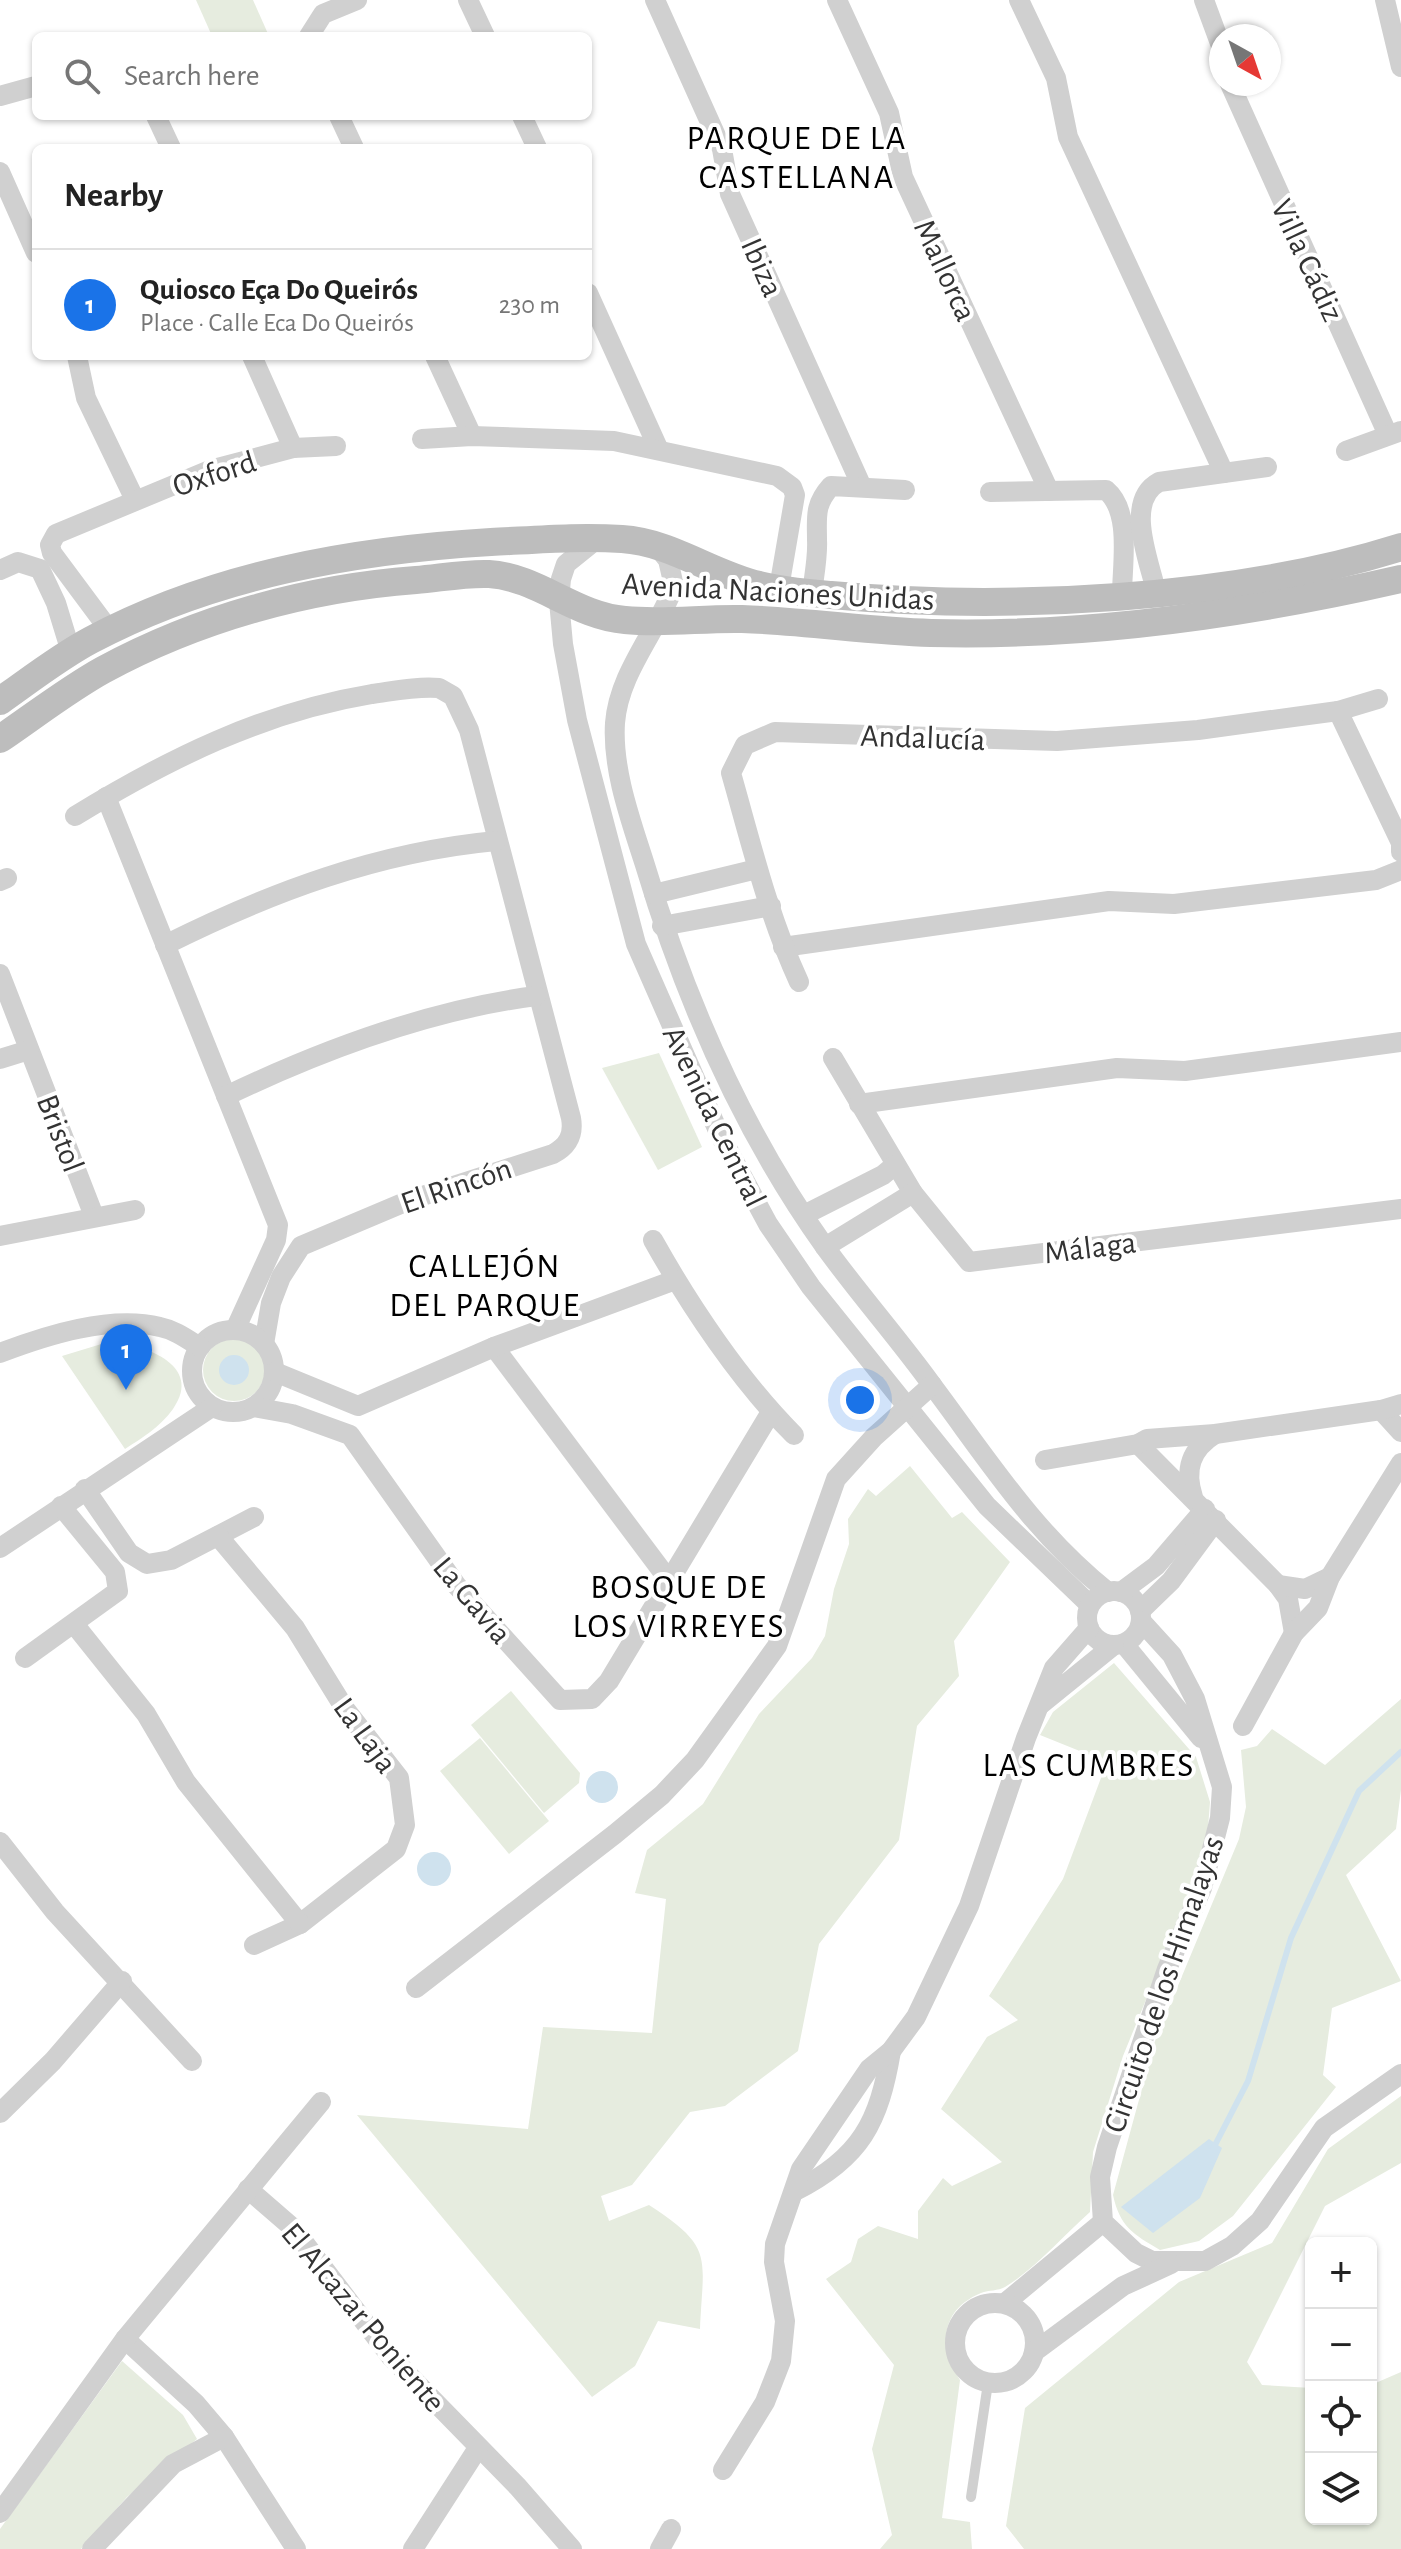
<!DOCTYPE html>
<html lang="en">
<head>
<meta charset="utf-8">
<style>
	:root { --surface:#fff; --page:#f6f6f6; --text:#222; --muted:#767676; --line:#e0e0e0; --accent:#1a73e8 }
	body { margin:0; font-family:"Alegreya Sans",sans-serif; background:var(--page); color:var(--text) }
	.controls { position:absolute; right:24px; bottom:24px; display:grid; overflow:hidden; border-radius:12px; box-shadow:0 2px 6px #0004 }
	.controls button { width:72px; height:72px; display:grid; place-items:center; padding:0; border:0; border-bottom:2px solid var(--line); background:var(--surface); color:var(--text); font:40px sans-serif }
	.compass { position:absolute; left:1209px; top:24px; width:72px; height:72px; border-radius:50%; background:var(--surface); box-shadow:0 2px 6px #0004; rotate:140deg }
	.you { position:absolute; left:860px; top:1400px; width:28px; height:28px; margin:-20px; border:6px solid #fff; border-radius:50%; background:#1a73e8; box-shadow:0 0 0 12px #1a73e833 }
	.badge { display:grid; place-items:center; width:52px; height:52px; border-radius:50%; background:var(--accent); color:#fff; font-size:26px; font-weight:700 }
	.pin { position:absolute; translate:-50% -66px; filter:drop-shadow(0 2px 4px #0008) }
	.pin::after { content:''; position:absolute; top:42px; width:28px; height:24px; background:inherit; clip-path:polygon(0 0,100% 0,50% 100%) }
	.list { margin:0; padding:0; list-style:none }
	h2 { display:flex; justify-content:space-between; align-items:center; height:104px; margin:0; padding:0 32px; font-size:34px }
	h2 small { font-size:26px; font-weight:400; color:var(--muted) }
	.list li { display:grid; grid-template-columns:52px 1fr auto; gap:24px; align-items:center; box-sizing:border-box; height:112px; padding:0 32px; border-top:2px solid var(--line) }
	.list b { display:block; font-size:30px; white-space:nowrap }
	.list p { margin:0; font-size:26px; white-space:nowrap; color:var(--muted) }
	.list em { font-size:26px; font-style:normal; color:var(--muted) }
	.icon { flex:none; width:44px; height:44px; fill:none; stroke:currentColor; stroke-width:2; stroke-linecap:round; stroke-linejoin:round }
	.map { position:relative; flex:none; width:1401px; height:2549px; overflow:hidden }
	.search { position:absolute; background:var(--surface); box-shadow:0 2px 6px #0004; left:32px; top:32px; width:560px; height:88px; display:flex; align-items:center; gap:20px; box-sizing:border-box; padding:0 28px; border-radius:12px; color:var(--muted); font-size:30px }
	.panel { position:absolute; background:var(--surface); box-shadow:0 2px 6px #0004; left:32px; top:144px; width:560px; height:216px; border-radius:12px }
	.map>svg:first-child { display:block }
</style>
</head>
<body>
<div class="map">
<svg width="1401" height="2549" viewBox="0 0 1401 2549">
	<rect width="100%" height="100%" fill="#fff"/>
	<g fill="#e6ecdf">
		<path d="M196 0H253L269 36H212Z"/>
		<path d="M659 1053 702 1147 658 1170 602 1068Z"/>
		<circle cx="234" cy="1370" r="31"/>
		<path d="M108 1342C141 1343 205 1364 173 1409 160 1427 142 1438 125 1449L62 1356Z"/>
		<path d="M910 1466 952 1518 962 1512 1010 1562 954 1641 959 1676 917 1726 899 1840 819 1944 798 2051 725 2106 690 2112 632 2185 601 2196 609 2221 649 2205C715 2248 703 2256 700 2329L658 2321 635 2366 592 2397 357 2115 528 2129 543 2027 652 2033 666 1899 635 1893 647 1850 703 1804 759 1714 812 1658 825 1636 834 1589 849 1544 848 1519 868 1489 876 1496Z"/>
		<path d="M1114 1663 1196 1757 1210 1802 1206 1853 1123 2056 1093 2152 1090 2212C1063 2236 1036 2268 1005 2287 998 2291 989 2290 981 2293 940 2310 938 2347 960 2380L942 2518 970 2522 972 2549H880L892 2535 872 2449 894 2365 826 2279 851 2262 858 2239 878 2226 918 2239V2211L943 2178 952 2186 1002 2162 941 2109 987 2037 1018 2020 989 1996 1063 1879 1107 1762 1040 1735 1053 1712Z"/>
		<path d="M511 1691 580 1773 579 1783 544 1813 471 1725Z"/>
		<path d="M1401 1699V1790L1396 1829 1346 1875 1401 1981 1332 2008 1323 2075 1336 2087 1233 2216 1199 2241 1160 2250C1133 2234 1120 2227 1113 2195L1155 2041 1239 1839 1246 1807 1241 1750 1257 1746 1272 1729 1325 1765Z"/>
		<path d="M480 1738 549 1821 509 1854 440 1771Z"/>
		<path d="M1401 2096V2163L1325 2206 1247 2362 1262 2385 1311 2388V2519H1371V2385L1401 2372V2549H1024L1006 2526 1025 2408 1179 2282 1272 2243 1328 2149Z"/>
		<path d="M122 2361 183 2415 197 2439 127 2497 81 2549H0V2529Z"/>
	</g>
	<g fill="#cfe2ee">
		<circle cx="234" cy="1370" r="15"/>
		<circle cx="602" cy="1787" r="16"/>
		<circle cx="434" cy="1869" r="17"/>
		<path d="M1209 2139 1222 2148 1200 2198 1153 2233 1121 2207Z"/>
	</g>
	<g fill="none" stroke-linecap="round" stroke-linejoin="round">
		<path stroke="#cfe2ee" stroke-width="6" d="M1213 2149 1248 2081 1291 1938 1359 1791 1401 1752"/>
		<path stroke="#d0d0d0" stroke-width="10" d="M971 2497 988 2383"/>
		<g stroke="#d0d0d0" stroke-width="20">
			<path d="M468 0 485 36"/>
			<path d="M655 0 722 149 730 194 862 487"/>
			<path d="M837 0 889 113 903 177 1049 491"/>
			<path d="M1019 0 1056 78 1068 137 1224 473"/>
			<path d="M1204 0 1221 46"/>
			<path d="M1385 0 1401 67"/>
			<path d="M309 36 323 14 357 0"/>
			<path d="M1230 84 1388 435"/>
			<path d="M0 96 36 86"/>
			<path d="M156 116 171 148"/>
			<path d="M339 116 354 148"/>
			<path d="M522 116 537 148"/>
			<path d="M0 172 36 253"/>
			<path d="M588 293 659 450"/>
			<path d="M77 356 86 398 135 500"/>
			<path d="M252 356 293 448"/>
			<path d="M435 356 472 436"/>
			<path d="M422 439 472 436 614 441 777 476 792 487 795 495 779 588"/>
			<path d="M1346 451 1401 431"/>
			<path d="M990 492 1106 490C1132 512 1122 564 1122 595"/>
			<path d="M597 539 566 564 561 579 559 601 563 644 577 720 636 944 719 1133 768 1224 811 1287 987 1506 1090 1605"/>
			<path d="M656 545 668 560 674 586C657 632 619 672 615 723 612 770 631 821 645 865 685 999 743 1132 825 1247 859 1294 898 1338 932 1385 989 1461 1033 1532 1108 1592"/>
			<path d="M0 570 18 562 40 569 56 603 71 652"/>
			<path d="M1156 591C1149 560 1124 501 1159 482L1267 467"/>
			<path d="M812 593C814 576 818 557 817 540 817 517 814 505 831 486L905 490"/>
			<path d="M110 631 52 553 50 545 56 534 210 470 293 448 336 446"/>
			<path d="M1338 711 1401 843V852"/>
			<path d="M106 797 278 1225 276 1240 235 1330"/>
			<path d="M75 816C168 759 263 712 372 694 394 691 417 686 439 688L453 696 469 730 571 1118C574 1135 568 1146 553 1154L410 1200 301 1246 281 1277 271 1303 264 1344"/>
			<path d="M0 881 7 878"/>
			<path d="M654 894 757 869"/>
			<path d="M662 926 771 906"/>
			<path d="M165 945C271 892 378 852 496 841"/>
			<path d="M783 947 1109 901 1174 904 1376 880 1401 870"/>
			<path d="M0 974 94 1216"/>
			<path d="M799 982C768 915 751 843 731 773L745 745 775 732 1057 741 1198 730 1338 711 1378 699"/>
			<path d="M833 1058 913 1193 969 1262 1401 1209"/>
			<path d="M0 1059 29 1050"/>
			<path d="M226 1096C324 1049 429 1010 536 996"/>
			<path d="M859 1104 1117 1068 1185 1071 1401 1042"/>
			<path d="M804 1215 883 1175 895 1165"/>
			<path d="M0 1236 135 1210"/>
			<path d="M653 1240C690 1306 740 1381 794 1435"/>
			<path d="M825 1247 913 1193"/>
			<circle cx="233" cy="1371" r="41"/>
			<path d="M494 1347 668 1579"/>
			<path d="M0 1353C47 1335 110 1315 160 1327 175 1330 187 1339 200 1347"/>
			<path d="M275 1372 358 1406 494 1347 675 1280"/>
			<path d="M254 1407 292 1414 350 1435 457 1586 560 1700 592 1699 609 1681 771 1412"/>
			<path d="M1381 1410 1401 1432"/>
			<path d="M1138 1444 1278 1585 1288 1599 1294 1633"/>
			<path d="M1045 1460 1138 1444 1147 1439 1215 1434 1381 1410 1401 1404"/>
			<path d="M85 1489 129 1553 147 1564 171 1560 254 1517"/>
			<path d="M1193 1497C1184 1469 1191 1449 1215 1434"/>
			<path d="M218 1536 295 1628 345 1709 399 1778 405 1825 396 1849 300 1924 254 1945"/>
			<path d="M0 1548 212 1407"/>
			<path d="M1278 1585 1305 1589 1330 1577"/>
			<circle cx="1114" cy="1618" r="27"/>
			<path d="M1121 1592 1156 1566 1205 1509"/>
			<path d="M1140 1611 1171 1581 1216 1520"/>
			<path d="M1141 1621 1172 1655 1195 1699 1222 1787 1220 1818 1202 1888 1167 1969 1107 2147 1100 2177 1103 2222 1136 2253 1152 2261H1205L1232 2246 1260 2221 1324 2128 1401 2074"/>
			<path d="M74 1624 146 1714 186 1782 300 1924"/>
			<path d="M1124 1644 1201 1738"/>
			<path d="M25 1658 118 1591 115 1572 61 1506"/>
			<path d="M1040 1705 1114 1645"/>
			<path d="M1243 1726 1294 1633 1318 1608 1330 1577 1401 1463"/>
			<path d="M0 1842 55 1912 192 2061"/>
			<path d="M416 1988 615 1834 662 1795 695 1760 777 1646 836 1479 874 1437 932 1385"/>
			<path d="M0 2113 53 2061 122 1981"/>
			<path d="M248 2189 293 2228 391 2357 518 2487 572 2549"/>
			<path d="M795 2191C861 2158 879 2122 891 2051"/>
			<path d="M1005 2303 1103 2222"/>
			<circle cx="995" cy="2343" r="40"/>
			<path d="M125 2339 196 2404 224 2437 296 2549"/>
			<path d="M1034 2352 1123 2286 1171 2264"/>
			<path d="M723 2470 765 2402 781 2361 785 2321 774 2262 775 2244 801 2169 869 2069 891 2051 916 2017 969 1906 1026 1738 1054 1668 1089 1628"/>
			<path d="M0 2513 125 2339 321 2102"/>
			<path d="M92 2549 173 2464 224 2437"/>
			<path d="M413 2549 478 2448"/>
			<path d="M660 2549 671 2529"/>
		</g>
		<g stroke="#bdbdbd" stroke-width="28">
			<path d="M0 701C30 680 59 657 91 640 213 575 353 550 491 542 534 540 578 536 622 539 671 542 712 574 759 585 782 591 808 593 831 595 1006 611 1233 600 1401 547"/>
			<path d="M0 739C34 716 67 690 103 670 199 618 308 588 416 580 440 578 465 573 489 574 538 577 575 616 625 620 664 624 703 618 742 619 805 621 868 631 931 633 1089 637 1248 614 1401 579"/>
		</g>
	</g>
	<g text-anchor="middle" stroke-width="8" stroke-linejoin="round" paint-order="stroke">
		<g font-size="32" fill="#333" stroke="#fff">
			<text transform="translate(1308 260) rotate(65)" y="11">Villa Cádiz</text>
			<text transform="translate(763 267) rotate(66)" y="11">Ibiza</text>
			<text transform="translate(946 270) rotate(65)" y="11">Mallorca</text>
			<text transform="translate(214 473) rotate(-18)" y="11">Oxford</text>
			<text transform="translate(778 591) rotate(3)" y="11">Avenida Naciones Unidas</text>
			<text transform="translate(923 737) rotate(2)" y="11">Andalucía</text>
			<text transform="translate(715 1116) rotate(64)" y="11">Avenida Central</text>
			<text transform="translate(61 1133) rotate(69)" y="11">Bristol</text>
			<text transform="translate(456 1185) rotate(-19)" y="11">El Rincón</text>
			<text transform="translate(1090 1247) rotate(-7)" y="11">Málaga</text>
			<text transform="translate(473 1600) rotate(50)" y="11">La Gavia</text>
			<text transform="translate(366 1735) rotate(54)" y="11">La Laja</text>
			<text transform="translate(1163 1984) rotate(-71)" y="11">Circuito de los Himalayas</text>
			<text transform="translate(364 2317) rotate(50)" y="11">El Alcazar Poniente</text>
		</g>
		<g font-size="34" letter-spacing="2" fill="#000" stroke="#fff">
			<text x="797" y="149">PARQUE DE LA<tspan x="797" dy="39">CASTELLANA</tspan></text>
			<text x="485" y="1277">CALLEJÓN<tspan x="485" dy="39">DEL PARQUE</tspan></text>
			<text x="679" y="1598">BOSQUE DE<tspan x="679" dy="39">LOS VIRREYES</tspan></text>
			<text x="1089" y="1776">LAS CUMBRES</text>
		</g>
	</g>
</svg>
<div class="controls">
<button>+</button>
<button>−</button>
<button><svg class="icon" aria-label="locate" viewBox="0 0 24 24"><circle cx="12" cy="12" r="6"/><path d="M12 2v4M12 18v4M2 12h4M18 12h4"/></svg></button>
<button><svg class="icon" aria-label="layers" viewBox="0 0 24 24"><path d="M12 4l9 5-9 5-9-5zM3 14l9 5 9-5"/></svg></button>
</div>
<svg class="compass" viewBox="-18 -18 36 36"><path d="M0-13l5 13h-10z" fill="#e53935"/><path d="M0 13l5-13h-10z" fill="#767676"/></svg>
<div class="you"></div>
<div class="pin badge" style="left:126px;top:1390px">1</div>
<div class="search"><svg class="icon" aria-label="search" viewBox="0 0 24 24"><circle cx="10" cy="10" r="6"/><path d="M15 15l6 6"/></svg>Search here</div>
<section class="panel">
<h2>Nearby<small></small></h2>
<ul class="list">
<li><span class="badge">1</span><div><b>Quiosco Eça Do Queirós</b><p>Place · Calle Eca Do Queirós</p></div><em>230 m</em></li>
</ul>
</section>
</div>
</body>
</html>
